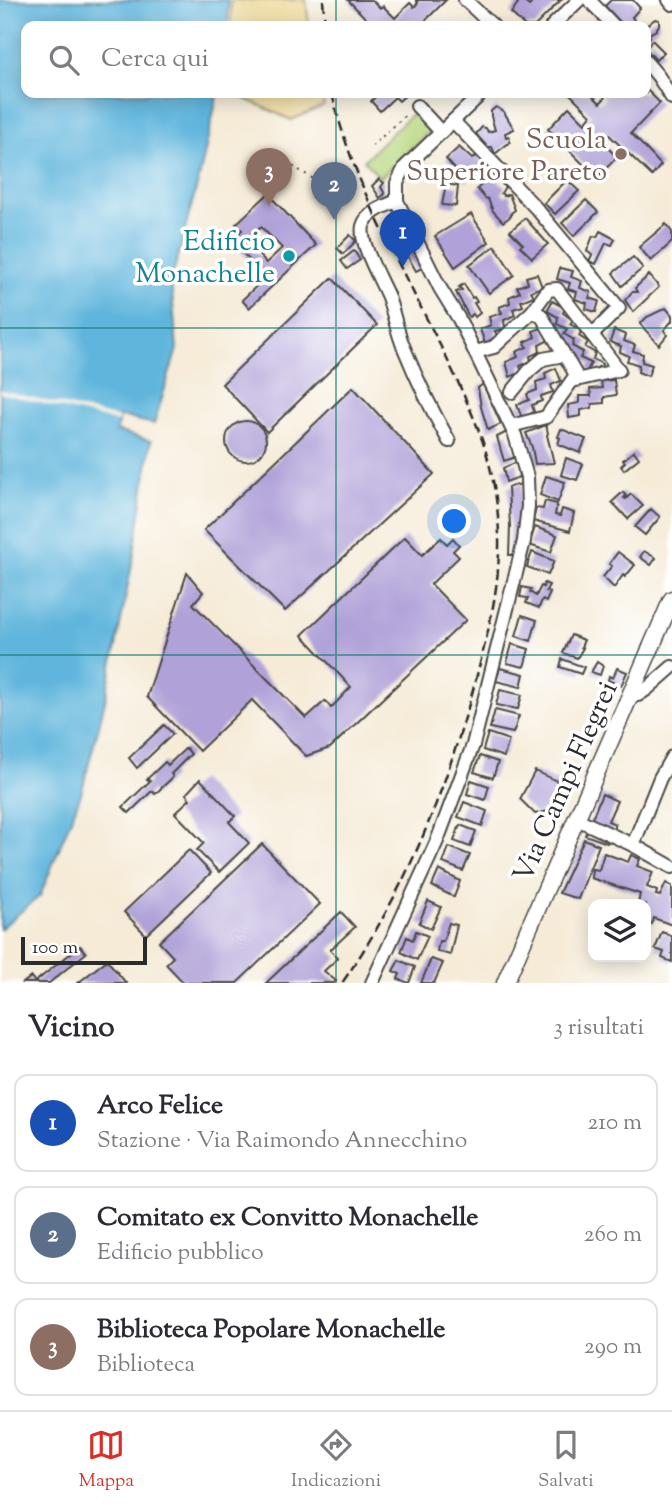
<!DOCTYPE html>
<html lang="it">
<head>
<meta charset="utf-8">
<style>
	:root { --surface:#fff; --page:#f7f7f7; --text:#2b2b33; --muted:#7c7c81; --line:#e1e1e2; --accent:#d93025 }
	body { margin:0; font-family:"Sorts Mill Goudy",serif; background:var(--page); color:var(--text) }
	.controls { position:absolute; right:21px; bottom:21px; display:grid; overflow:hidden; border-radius:14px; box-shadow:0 4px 18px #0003 }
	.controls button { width:63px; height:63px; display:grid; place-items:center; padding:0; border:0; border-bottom:2px solid var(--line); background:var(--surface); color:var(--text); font:35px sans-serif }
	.scale { position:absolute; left:21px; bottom:18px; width:126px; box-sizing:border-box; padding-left:7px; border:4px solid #2b2b2b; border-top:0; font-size:19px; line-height:24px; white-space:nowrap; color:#2b2b2b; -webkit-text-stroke:5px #fff; paint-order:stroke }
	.you { position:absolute; left:455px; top:522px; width:24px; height:24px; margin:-18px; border:5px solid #fff; border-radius:50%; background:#1a73e8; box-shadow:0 0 0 10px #1a73e833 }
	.badge { display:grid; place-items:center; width:46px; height:46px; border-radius:50%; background:var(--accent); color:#fff; font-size:23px; font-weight:700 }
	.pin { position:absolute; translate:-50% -58px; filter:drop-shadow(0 2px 4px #0008) }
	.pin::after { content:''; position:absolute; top:37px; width:24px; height:21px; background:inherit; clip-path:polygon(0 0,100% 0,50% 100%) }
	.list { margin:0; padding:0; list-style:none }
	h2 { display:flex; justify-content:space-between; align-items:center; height:91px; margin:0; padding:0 28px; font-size:30px }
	h2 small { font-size:23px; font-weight:400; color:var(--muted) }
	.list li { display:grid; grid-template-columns:46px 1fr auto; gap:21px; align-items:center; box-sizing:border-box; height:98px; margin:0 14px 14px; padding:0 14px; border:2px solid var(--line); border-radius:14px }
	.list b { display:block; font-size:26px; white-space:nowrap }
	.list p { margin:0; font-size:23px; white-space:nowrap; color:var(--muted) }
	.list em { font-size:23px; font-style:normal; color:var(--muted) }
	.icon { flex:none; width:38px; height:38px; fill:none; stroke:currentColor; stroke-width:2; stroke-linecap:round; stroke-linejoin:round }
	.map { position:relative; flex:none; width:672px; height:983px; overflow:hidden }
	.search { position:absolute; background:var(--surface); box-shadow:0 4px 18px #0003; left:21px; right:21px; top:21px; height:77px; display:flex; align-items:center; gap:18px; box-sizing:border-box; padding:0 24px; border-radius:14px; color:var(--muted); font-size:26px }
	.sheet { height:427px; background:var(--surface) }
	nav { display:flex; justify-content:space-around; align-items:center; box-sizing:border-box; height:98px; border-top:2px solid var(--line); background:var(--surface); font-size:19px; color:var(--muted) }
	nav a { display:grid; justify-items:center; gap:4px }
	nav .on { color:var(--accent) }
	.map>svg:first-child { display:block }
</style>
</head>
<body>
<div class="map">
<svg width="672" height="983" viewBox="0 0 672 983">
	<rect width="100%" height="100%" fill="#fff"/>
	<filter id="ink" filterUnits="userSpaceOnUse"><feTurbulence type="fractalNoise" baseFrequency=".0143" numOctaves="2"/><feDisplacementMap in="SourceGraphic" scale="14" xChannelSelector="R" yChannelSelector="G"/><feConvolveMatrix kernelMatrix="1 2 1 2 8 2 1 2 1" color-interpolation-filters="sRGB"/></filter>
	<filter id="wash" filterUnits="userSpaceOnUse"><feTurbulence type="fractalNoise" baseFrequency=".00686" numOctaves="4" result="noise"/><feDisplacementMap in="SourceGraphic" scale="28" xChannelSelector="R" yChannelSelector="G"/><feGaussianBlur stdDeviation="1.57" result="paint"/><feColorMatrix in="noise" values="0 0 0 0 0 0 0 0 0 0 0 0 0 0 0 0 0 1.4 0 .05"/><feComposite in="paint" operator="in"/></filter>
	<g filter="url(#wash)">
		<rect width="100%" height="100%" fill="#f5ebd7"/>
		<path fill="#b8d77f" stroke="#728155" stroke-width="2" d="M416 110 433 128 380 178 364 160Z"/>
		<g fill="#eeda9e" stroke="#8c8264" stroke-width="2">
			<path d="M231 0H306L309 26H231Z"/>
			<path d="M233 93H321L324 106 291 120Z"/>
		</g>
		<path fill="#5fb5dc" stroke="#457084" stroke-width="2" d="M0 0H228V26H26V93H218L199 178 171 281 177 349 154 424 120 416 116 431 151 441 134 554 106 697 81 794 40 896 0 929Z"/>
		<path fill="#f5ebd7" d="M0 390 119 418 118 422 0 393Z"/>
		<g id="blocks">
			<g fill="#b0a1d8" fill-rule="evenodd">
				<path d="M348 0H372L380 8 383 6 395 18 410 3 414 7 418 3 416 0H446L420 26H373Z"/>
				<path d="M515 0H522L529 6 531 4V0H561L535 26H525L511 13 518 3Z"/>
				<path d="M611 0H633L640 8 632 17 634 20 627 26H624L605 6Z"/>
				<path d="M655 19 659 20V25L656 30 649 34 650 37 646 41V26Z"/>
				<path d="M652 40 664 52 656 60 646 49Z"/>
				<path d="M646 89 660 103 631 133 661 165 652 176 607 133 600 140 617 157 597 178 548 129 569 107 585 123 591 115 569 93H590L600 103 605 98 601 93H646Z"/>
				<path d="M380 93H408L399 101 395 97 380 111 371 101Z"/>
				<path d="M496 107 504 112 514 129 505 133 506 137 509 136 510 142 495 154 492 147H487L476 134 482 127 486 128 488 132 495 130 491 116V111Z"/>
				<path d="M459 147 472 159 477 155 484 164 466 182 446 159Z"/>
				<path d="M492 174 505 187 501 193 504 196 509 194 515 210 511 213V216L503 222 493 211 488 199 485 198 477 189Z"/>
				<path d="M379 179 384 183 381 187 385 194 380 198 372 186Z"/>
				<path d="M567 180 579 191 555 214 544 203Z"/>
				<path d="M446 184 458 186 456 206 442 205Z"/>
				<path d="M268 194 316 245 249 308 242 300 266 277 231 241 242 230 236 224ZM261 227 282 248 266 263 246 241Z"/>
				<path d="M586 200 598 212 574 236 562 223Z"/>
				<path d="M471 214 489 242 455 267 435 236Z"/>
				<path d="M525 218 548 244 532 258 520 246 523 244 510 231Z"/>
				<path d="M666 224 672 232V242L651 261 639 247Z"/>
				<path d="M600 231 615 239 612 245 606 243 596 264 589 261 592 255 587 251 593 236 597 237Z"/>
				<path d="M350 235 356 241 343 254 337 248Z"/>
				<path d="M412 244 424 267 416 271 403 248Z"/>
				<path d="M495 246 514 275 489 293 469 265Z"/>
				<path d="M354 251 360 260 347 269 341 261Z"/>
				<path d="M633 257 643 268 622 286 613 273Z"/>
				<path d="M560 268 573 271 571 277 582 281 580 288 591 292 589 298 599 301 596 312 586 309 587 303 575 299 577 292 568 289 570 283 557 279Z"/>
				<path d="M537 274 542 287 531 291 534 296 521 301 523 306 513 309 515 315 504 320 505 328 495 331 497 336 485 343 480 329 491 325 489 317 502 313 499 307 510 303 509 297 520 292 517 287 528 283 526 277Z"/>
				<path d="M649 275 659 287 633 312 625 300 632 292H637L635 288Z"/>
				<path d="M332 278 377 325 267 432 222 384Z"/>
				<path d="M464 284 472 298 474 297 477 302 474 303 480 313 475 317 473 314 469 317 456 292 462 290 459 287Z"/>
				<path d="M552 301 565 308 563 313 573 320 570 324 581 331 579 336 588 342 585 347 595 353 593 359 602 364 601 368 598 367 595 373 588 369 591 363 580 358 583 352 572 346 574 340 564 334 567 329 557 324 558 317 547 311Z"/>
				<path d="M666 308 672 315V321L664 330 667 335 659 345 640 324 647 317Z"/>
				<path d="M544 327 549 340 539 345 540 352 530 356 531 361 520 366 522 372 510 377 506 362 518 357 516 352 527 347 525 342 535 337 533 331Z"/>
				<path d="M614 330 626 335 624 341 635 345 633 351 643 354 642 362 652 365 648 376 638 372 639 365 627 361 629 356 620 352 621 346 610 342Z"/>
				<path d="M556 368 561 381 551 385 553 392 541 396 542 401 532 405 534 412 522 418 517 405 529 400 527 394 537 390 536 382 546 379 545 373Z"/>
				<path d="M614 380 616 395 604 397V403L592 404V408L581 410V416L569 418 568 405 579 403V396H591L590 389 602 388 601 381Z"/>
				<path d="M483 384 501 424 488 430 481 407 478 388Z"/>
				<path d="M353 387 434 474 285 611 204 530Z"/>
				<circle cx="246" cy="441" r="20"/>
				<path d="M546 425 548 433 547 435 554 463 535 464 532 447 526 433Z"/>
				<path d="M561 429 586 439 580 453 558 444 560 438 558 437Z"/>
				<path d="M507 432 516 457 504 461 497 437Z"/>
				<path d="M634 451 639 458 624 470 621 466 625 462 623 460Z"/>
				<path d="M566 458 583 464 577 480 561 475Z"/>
				<path d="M517 462 519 477 506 482 503 468Z"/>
				<path d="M546 476 565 482 558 502 540 495Z"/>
				<path d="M522 484 520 527 514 555H509L510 526 508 487Z"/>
				<path d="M623 492 626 496 624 498 626 499 631 494 643 506 628 519 612 502Z"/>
				<path d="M545 501 557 504 555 515 560 516 562 509 574 513 570 531 533 521 536 508 543 509Z"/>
				<path d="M651 509 660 517 645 535 635 527Z"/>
				<path d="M535 527 557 535 551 552 529 545Z"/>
				<path d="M405 537 422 555 441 538 447 544 453 538 459 545 453 551 459 557 431 584 466 620 330 748 306 756 252 700 199 751 147 697 187 573 203 592 193 604 306 718 325 701 331 708 351 687 302 635Z"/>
				<path d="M644 551 656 558 651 565 640 557Z"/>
				<path d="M532 552 554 561 548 575 527 567Z"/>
				<path d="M618 552 635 565 625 577 623 575 614 588 603 577 612 566 609 564Z"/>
				<path d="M544 583 549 585 546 591 550 593 546 602 542 600 539 608 526 603 528 598 520 597 522 587 531 589 530 592 536 596 541 586 543 587Z"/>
				<path d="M522 615 537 620 531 641 516 636Z"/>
				<path d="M571 635 584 640 581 647 583 648 577 658 563 653Z"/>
				<path d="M512 644 529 649 524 667 507 663Z"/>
				<path d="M562 659 584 667 581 674 560 667Z"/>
				<path d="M597 662 603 666 600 675 591 672Z"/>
				<path d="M500 668 524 674 521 687 496 681Z"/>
				<path d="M617 668 627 672 621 686 608 680 609 676 613 678Z"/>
				<path d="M500 690 522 695 518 709 496 705Z"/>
				<path d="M495 710 519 716 513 733 490 728Z"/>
				<path d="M164 725 173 734 137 768 129 758Z"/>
				<path d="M488 733 509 740 504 757 483 750Z"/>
				<path d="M186 748 191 754 171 774 173 777 155 794 152 791 129 813 123 807 150 781 147 779 165 762 168 765Z"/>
				<path d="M480 756 498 762 493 778 474 772Z"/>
				<path d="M535 771 568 786 562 797H559L548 811 535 814 520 799Z"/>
				<path d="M200 779 235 816 229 822 249 843 219 872 197 850 204 843 175 813 190 799 186 794Z"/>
				<path d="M471 780 489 786 485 800 467 794Z"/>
				<path d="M602 794 617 801 608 821 615 824 607 843 585 835Z"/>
				<path d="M464 802 487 811 482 826 458 817Z"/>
				<path d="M460 825 476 831 470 847 454 841Z"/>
				<path d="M584 839 599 845 578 899 559 893Z"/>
				<path d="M262 844 320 904 237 983H184L166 964 173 957 159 942Z"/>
				<path d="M449 847 470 855 463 871 443 863Z"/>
				<path d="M189 850 211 873 146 935 124 912Z"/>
				<path d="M604 853 628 862 631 855 640 859 637 866 653 872 647 887 657 891 656 895 660 896 666 883 672 886V925L654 918 652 924 646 922V904H638L640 894 591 878 592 869 599 870Z"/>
				<path d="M439 870 460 881 454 897 432 886Z"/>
				<path d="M428 901 441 907 431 929 419 923Z"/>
				<path d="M341 912 355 927 330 950 338 958 324 971 336 981 334 983H266Z"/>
				<path d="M449 923 457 925 450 955 437 951 439 941H443Z"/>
				<path d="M416 931 428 936 417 960 401 952 407 937 413 940Z"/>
				<path d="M662 932 672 936V962L662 958 664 952 655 949Z"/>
				<path d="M80 946 86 953 49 983H23L31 977 35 982Z"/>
				<path d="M431 959 443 963 434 983H421Z"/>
				<path d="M107 960 126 983H78Z"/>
				<path d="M399 960 415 967 409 983 398 979 400 974 393 971Z"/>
			</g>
		</g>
	</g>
	<g filter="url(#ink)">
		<use href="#blocks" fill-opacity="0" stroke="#494845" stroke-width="2"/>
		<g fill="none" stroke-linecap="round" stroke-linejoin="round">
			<g stroke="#494845" stroke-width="16">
				<g id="minor">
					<path d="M465 0 493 26"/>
					<path d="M589 0 614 26"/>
					<path d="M669 0 672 4"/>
					<path d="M552 26 579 0"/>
					<path d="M646 62 658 76 672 98"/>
					<path d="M417 106 441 132"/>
					<path d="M453 121 536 208 619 308 592 335"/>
					<path d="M397 201C385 206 367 212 363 226 359 243 381 280 388 297 394 314 397 332 404 348 417 380 432 411 449 441"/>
					<path d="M532 312 548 290 557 289 619 370 572 381"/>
					<path d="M475 352 494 347 532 312 541 315 576 375 546 417 511 426"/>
					<path d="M512 392 529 371 543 359 564 355"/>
					<path d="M631 693 638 695 647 689 672 667"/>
					<path d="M577 819 633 845 672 867"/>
					<path d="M633 845 660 778 672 757"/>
					<path d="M372 983 437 841 473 745 524 541 528 506 527 477 515 435 459 319 440 288 397 201V183L405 167 482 93"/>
				</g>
			</g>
			<g stroke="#494845" stroke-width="19">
				<path id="major" d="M505 983 672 599"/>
			</g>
			<g stroke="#494845" stroke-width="2" stroke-dasharray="2 5" stroke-linecap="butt">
				<path d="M372 146 408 113"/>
				<path d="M269 152 327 187 339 176"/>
			</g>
			<use href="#minor" stroke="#fff" stroke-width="12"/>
			<use href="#major" stroke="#fff" stroke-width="16"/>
			<g stroke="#2b2b2b" stroke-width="2.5" stroke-dasharray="10 5" stroke-linecap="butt">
				<path d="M323 0 325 26"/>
				<path d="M332 93C359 211 430 311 475 421 492 462 500 507 499 550 498 599 485 644 473 690 443 797 406 891 342 983"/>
			</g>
		</g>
	</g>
	<path fill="none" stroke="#0f766e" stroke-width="2" stroke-opacity="0.55" d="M336 0V26M336 93V983M0 328H672M0 655H672"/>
	<circle fill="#8d6e63" stroke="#fff" stroke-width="2.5" cx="621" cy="154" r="7"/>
	<circle fill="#0f9aa8" stroke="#fff" stroke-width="2.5" cx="289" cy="256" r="7"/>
	<g text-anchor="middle" stroke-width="7" stroke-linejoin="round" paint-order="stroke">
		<g font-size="28" fill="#785e54" stroke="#fff" text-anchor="end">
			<text x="607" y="148">Scuola<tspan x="607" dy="32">Superiore Pareto</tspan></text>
		</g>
		<g font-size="28" fill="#0d838f" stroke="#fff" text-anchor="end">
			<text x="275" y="250">Edificio<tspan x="275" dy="32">Monachelle</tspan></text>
		</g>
		<g font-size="28" fill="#2b2b2b" stroke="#fff">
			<text transform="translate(564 781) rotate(-66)" y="10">Via Campi Flegrei</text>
		</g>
	</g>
</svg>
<div class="controls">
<button><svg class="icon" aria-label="layers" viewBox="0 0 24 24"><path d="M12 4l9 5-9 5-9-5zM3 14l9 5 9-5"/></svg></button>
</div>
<div class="scale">100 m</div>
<div class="you"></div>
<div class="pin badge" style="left:403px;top:267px;background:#1a4fb4">1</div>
<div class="pin badge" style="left:334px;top:220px;background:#5c6f8a">2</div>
<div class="pin badge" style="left:269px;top:206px;background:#8d6e63">3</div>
<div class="search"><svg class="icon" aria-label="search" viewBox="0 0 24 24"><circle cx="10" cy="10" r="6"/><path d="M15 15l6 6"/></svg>Cerca qui</div>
</div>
<section class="sheet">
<h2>Vicino<small>3 risultati</small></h2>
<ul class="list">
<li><span class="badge" style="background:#1a4fb4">1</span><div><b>Arco Felice</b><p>Stazione · Via Raimondo Annecchino</p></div><em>210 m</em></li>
<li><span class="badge" style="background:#5c6f8a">2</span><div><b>Comitato ex Convitto Monachelle</b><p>Edificio pubblico</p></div><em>260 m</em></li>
<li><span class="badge" style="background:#8d6e63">3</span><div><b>Biblioteca Popolare Monachelle</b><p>Biblioteca</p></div><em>290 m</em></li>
</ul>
</section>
<nav>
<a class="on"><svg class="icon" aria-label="map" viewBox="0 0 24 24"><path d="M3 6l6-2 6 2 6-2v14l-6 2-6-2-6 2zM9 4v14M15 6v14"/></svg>Mappa</a>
<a><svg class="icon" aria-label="directions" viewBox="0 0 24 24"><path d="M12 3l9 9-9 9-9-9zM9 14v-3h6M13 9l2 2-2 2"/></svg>Indicazioni</a>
<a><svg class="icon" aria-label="saved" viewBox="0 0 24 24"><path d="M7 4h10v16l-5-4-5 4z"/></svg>Salvati</a>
</nav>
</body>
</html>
